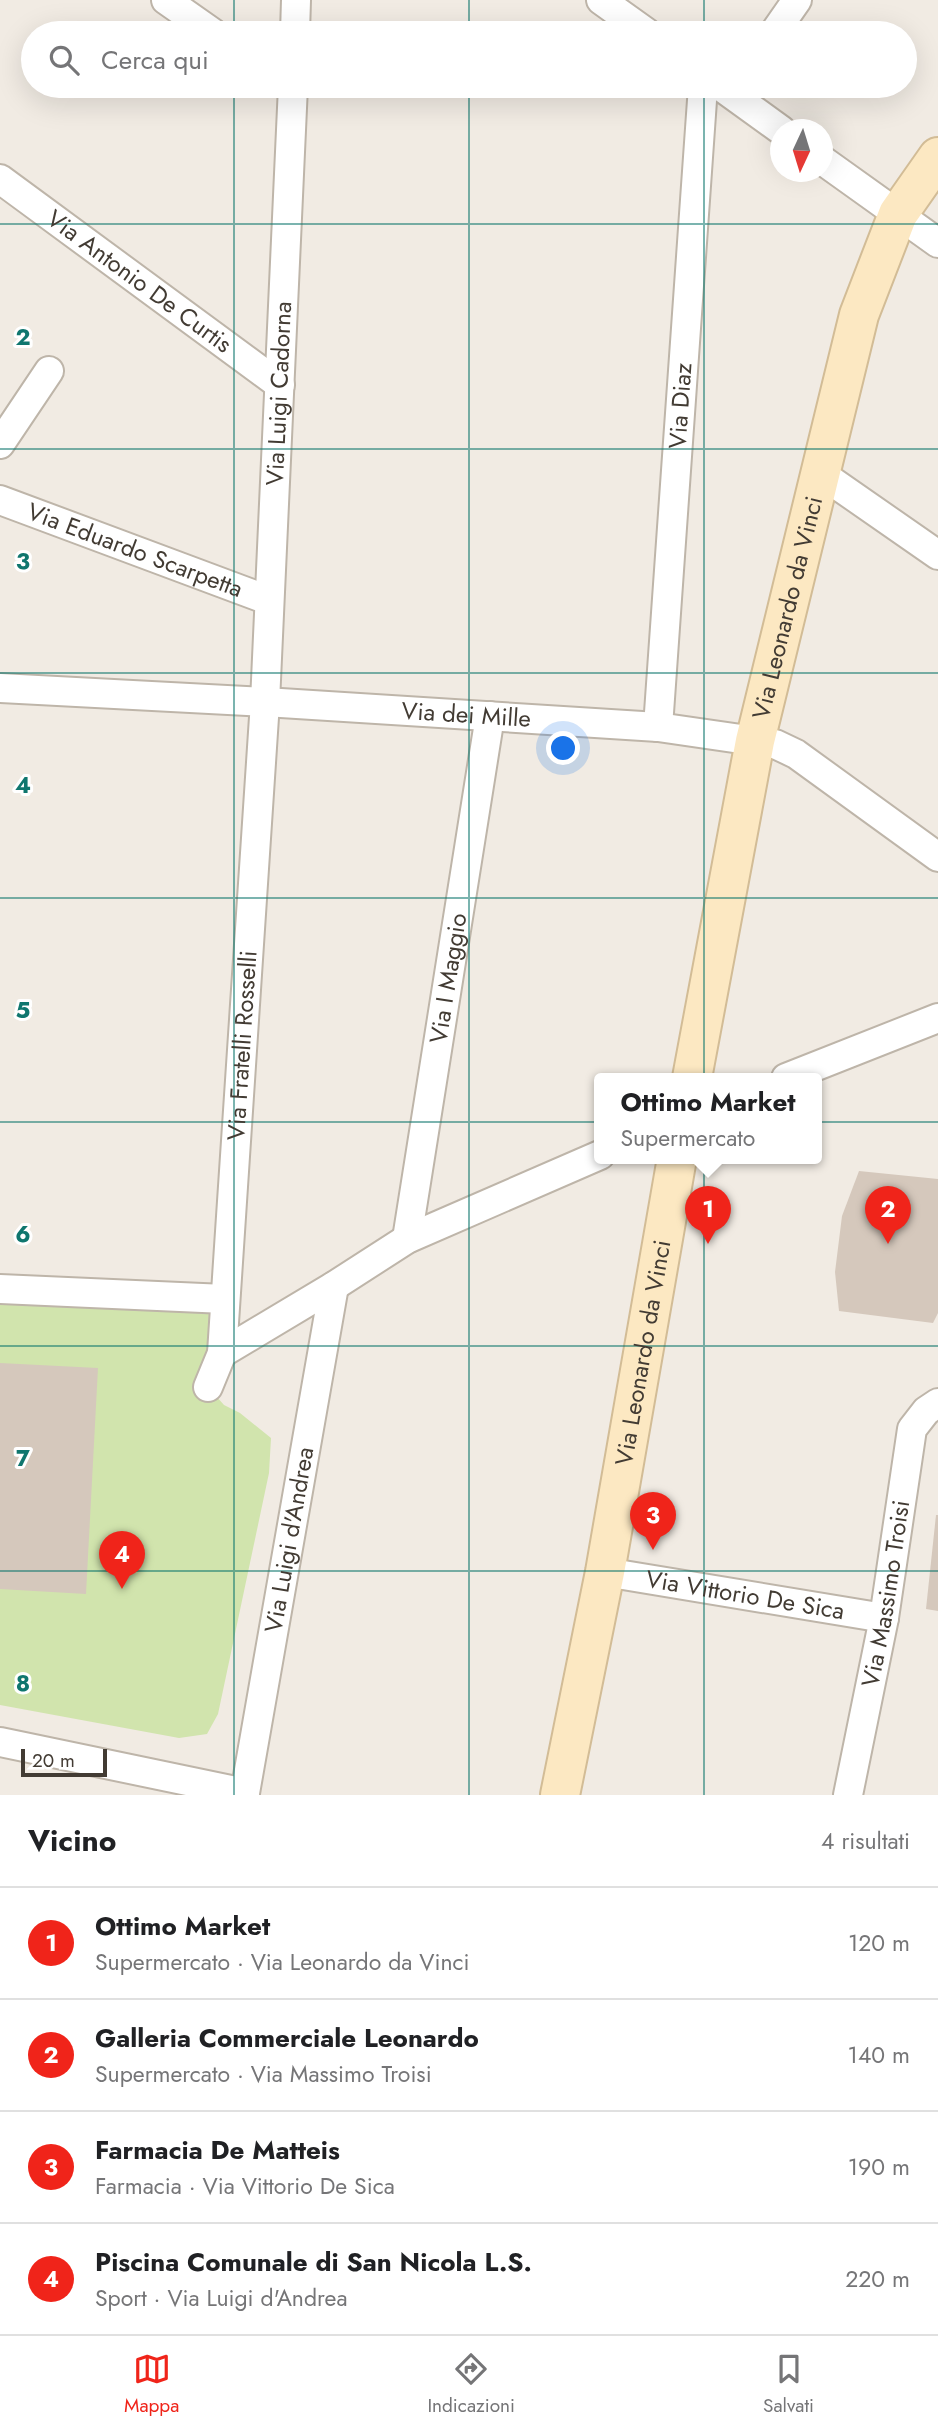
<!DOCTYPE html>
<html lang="it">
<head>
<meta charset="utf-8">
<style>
	:root { --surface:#fff; --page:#f2f2f2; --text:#202124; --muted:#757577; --line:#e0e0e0; --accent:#f0241a }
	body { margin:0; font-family:Jost,sans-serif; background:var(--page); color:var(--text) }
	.compass { position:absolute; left:770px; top:119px; width:63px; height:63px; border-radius:50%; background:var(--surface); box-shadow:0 7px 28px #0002; rotate:184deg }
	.scale { position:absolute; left:21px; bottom:18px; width:86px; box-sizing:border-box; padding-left:7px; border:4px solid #423b33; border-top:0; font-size:19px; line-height:24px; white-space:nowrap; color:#423b33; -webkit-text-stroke:5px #fff; paint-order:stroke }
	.you { position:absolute; left:564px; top:749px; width:24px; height:24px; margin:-18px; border:5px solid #fff; border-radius:50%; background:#1a73e8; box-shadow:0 0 0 10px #1a73e833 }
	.badge { display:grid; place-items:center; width:46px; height:46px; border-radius:50%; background:var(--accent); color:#fff; font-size:23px; font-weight:700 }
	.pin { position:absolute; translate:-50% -58px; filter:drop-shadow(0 2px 4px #0008) }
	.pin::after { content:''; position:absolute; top:37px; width:24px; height:21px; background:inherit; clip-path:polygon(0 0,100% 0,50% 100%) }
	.popup { position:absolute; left:594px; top:1073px; width:228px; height:91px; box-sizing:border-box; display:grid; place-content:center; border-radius:7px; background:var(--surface); filter:drop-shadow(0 2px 5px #0005); font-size:23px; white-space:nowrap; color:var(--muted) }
	.popup b { font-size:26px; color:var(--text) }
	.popup::after { content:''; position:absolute; left:50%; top:100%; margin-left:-14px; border:14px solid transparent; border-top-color:var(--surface) }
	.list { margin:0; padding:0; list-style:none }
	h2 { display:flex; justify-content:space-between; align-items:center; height:91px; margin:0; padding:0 28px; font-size:30px }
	h2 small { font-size:23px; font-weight:400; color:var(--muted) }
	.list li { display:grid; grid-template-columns:46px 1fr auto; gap:21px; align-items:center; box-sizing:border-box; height:112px; padding:0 28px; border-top:2px solid var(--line) }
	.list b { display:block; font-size:26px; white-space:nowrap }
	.list p { margin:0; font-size:23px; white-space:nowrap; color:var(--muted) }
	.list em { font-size:23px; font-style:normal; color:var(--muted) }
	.icon { flex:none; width:38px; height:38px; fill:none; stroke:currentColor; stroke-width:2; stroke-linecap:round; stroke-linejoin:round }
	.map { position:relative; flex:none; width:938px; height:1795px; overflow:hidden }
	.search { position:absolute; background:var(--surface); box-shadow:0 7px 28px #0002; left:21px; right:21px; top:21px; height:77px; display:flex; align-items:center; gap:18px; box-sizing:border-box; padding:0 24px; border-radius:38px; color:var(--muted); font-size:26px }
	.sheet { height:539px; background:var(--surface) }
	nav { display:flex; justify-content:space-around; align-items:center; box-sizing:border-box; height:98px; border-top:2px solid var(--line); background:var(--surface); font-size:19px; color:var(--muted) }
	nav a { display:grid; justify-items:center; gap:4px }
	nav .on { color:var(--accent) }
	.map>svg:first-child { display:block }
</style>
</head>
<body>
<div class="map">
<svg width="938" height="1795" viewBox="0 0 938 1795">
	<rect width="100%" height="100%" fill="#f1ebe3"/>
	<path fill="#d1e4ad" d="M0 1301 209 1311 208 1387 224 1405 240 1413 271 1438 269 1473 218 1714 207 1734 179 1738 0 1705Z"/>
	<g fill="#d5c8bc">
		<path d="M859 1171 938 1179V1313L933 1323 839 1311 835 1272 842 1216Z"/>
		<path d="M0 1363 98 1368 86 1594 0 1589Z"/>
		<path d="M936 1515H938V1611L926 1609Z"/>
	</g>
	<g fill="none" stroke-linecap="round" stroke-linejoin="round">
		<g stroke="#beb5a9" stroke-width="32">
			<g id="street">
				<path d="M166 0 213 33"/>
				<path d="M601 0 647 33"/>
				<path d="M295 33 296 0"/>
				<path d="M774 33 797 0"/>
				<path d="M720 86 781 130"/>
				<path d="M822 160 938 243"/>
				<path id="s1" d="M0 179 280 385"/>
				<path d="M0 444 49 371"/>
				<path d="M820 473 938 555"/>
				<path id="s2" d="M0 500 268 600"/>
				<path id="s3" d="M0 688 265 702 658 727 775 744 796 754 938 857"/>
				<path id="s4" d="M658 727 703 86"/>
				<path d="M786 1078 938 1018"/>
				<path id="s5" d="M407 1239 490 716"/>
				<path d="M0 1289 225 1299"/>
				<path d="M222 1353 334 1286 407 1239 600 1155"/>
				<path id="s6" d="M208 1387 222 1353 265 702 293 86"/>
				<path id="s7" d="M605 1572 884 1618"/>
				<path d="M0 1742 245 1793V1795"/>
				<path id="s8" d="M245 1793 334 1286"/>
				<path id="s9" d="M848 1795 884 1618 912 1429 926 1411 938 1403"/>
			</g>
		</g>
		<g stroke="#d2bc96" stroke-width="42">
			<g id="secondary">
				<path id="s10" d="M692 1078 755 741 859 315 898 214 938 157"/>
				<path id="s11" d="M560 1795 605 1572 677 1158"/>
			</g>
		</g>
		<use href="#street" stroke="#fff" stroke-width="28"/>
		<use href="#secondary" stroke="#fce8c2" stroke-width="38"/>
	</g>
	<path fill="none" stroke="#0f766e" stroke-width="2" stroke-opacity="0.55" d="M234 0V33M469 0V33M704 0V33M234 86V1795M469 86V1795M704 86V1795M0 224H938M0 449H938M0 673H938M0 898H938M0 1122H938M0 1346H938M0 1571H938"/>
	<g text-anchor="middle" stroke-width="6" stroke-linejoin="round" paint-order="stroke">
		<g font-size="24" fill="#423b33" stroke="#fff">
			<text dy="8" stroke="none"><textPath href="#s1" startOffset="173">Via Antonio De Curtis</textPath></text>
			<text dy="8" stroke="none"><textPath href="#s6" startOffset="998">Via Luigi Cadorna</textPath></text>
			<text dy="8" stroke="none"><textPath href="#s4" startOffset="322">Via Diaz</textPath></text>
			<text dy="8" stroke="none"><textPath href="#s2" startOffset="144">Via Eduardo Scarpetta</textPath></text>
			<text dy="8" stroke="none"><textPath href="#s10" startOffset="480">Via Leonardo da Vinci</textPath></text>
			<text dy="8" stroke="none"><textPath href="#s3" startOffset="467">Via dei Mille</textPath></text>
			<text dy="8" stroke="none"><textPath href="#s5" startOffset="264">Via I Maggio</textPath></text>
			<text dy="8" stroke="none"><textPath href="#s6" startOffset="345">Via Fratelli Rosselli</textPath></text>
			<text dy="8" stroke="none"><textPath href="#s11" startOffset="450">Via Leonardo da Vinci</textPath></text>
			<text dy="8" stroke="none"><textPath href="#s8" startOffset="257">Via Luigi d'Andrea</textPath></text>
			<text dy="8" stroke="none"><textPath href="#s9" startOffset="205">Via Massimo Troisi</textPath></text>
			<text dy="8" stroke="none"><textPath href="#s7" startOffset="142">Via Vittorio De Sica</textPath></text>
		</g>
	</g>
	<g font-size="23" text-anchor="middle" font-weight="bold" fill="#0f766e" stroke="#fff" stroke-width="6" stroke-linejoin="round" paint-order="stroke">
		<text x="23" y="345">2</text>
		<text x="23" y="569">3</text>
		<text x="23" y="793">4</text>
		<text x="23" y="1018">5</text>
		<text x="23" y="1242">6</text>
		<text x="23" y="1466">7</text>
		<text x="23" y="1691">8</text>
	</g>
</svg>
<svg class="compass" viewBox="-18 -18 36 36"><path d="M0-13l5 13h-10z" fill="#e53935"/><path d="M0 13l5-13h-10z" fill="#757577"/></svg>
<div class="scale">20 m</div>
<div class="you"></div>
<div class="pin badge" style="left:708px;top:1244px">1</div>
<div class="popup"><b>Ottimo Market</b>Supermercato</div>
<div class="pin badge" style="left:888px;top:1244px">2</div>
<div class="pin badge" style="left:653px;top:1550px">3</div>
<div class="pin badge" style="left:122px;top:1589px">4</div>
<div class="search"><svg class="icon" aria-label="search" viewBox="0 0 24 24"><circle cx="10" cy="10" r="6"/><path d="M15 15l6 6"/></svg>Cerca qui</div>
</div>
<section class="sheet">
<h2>Vicino<small>4 risultati</small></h2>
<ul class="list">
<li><span class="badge">1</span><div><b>Ottimo Market</b><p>Supermercato · Via Leonardo da Vinci</p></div><em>120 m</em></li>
<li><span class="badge">2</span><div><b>Galleria Commerciale Leonardo</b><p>Supermercato · Via Massimo Troisi</p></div><em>140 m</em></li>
<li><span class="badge">3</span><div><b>Farmacia De Matteis</b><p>Farmacia · Via Vittorio De Sica</p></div><em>190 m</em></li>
<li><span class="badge">4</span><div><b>Piscina Comunale di San Nicola L.S.</b><p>Sport · Via Luigi d'Andrea</p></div><em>220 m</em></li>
</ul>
</section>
<nav>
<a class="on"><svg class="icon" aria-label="map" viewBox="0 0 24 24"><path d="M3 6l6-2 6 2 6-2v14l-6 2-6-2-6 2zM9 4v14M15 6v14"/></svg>Mappa</a>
<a><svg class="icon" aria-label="directions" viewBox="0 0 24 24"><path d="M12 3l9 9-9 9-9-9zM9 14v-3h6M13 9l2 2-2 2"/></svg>Indicazioni</a>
<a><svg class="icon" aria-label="saved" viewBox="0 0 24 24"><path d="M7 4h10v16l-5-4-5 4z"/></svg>Salvati</a>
</nav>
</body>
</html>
